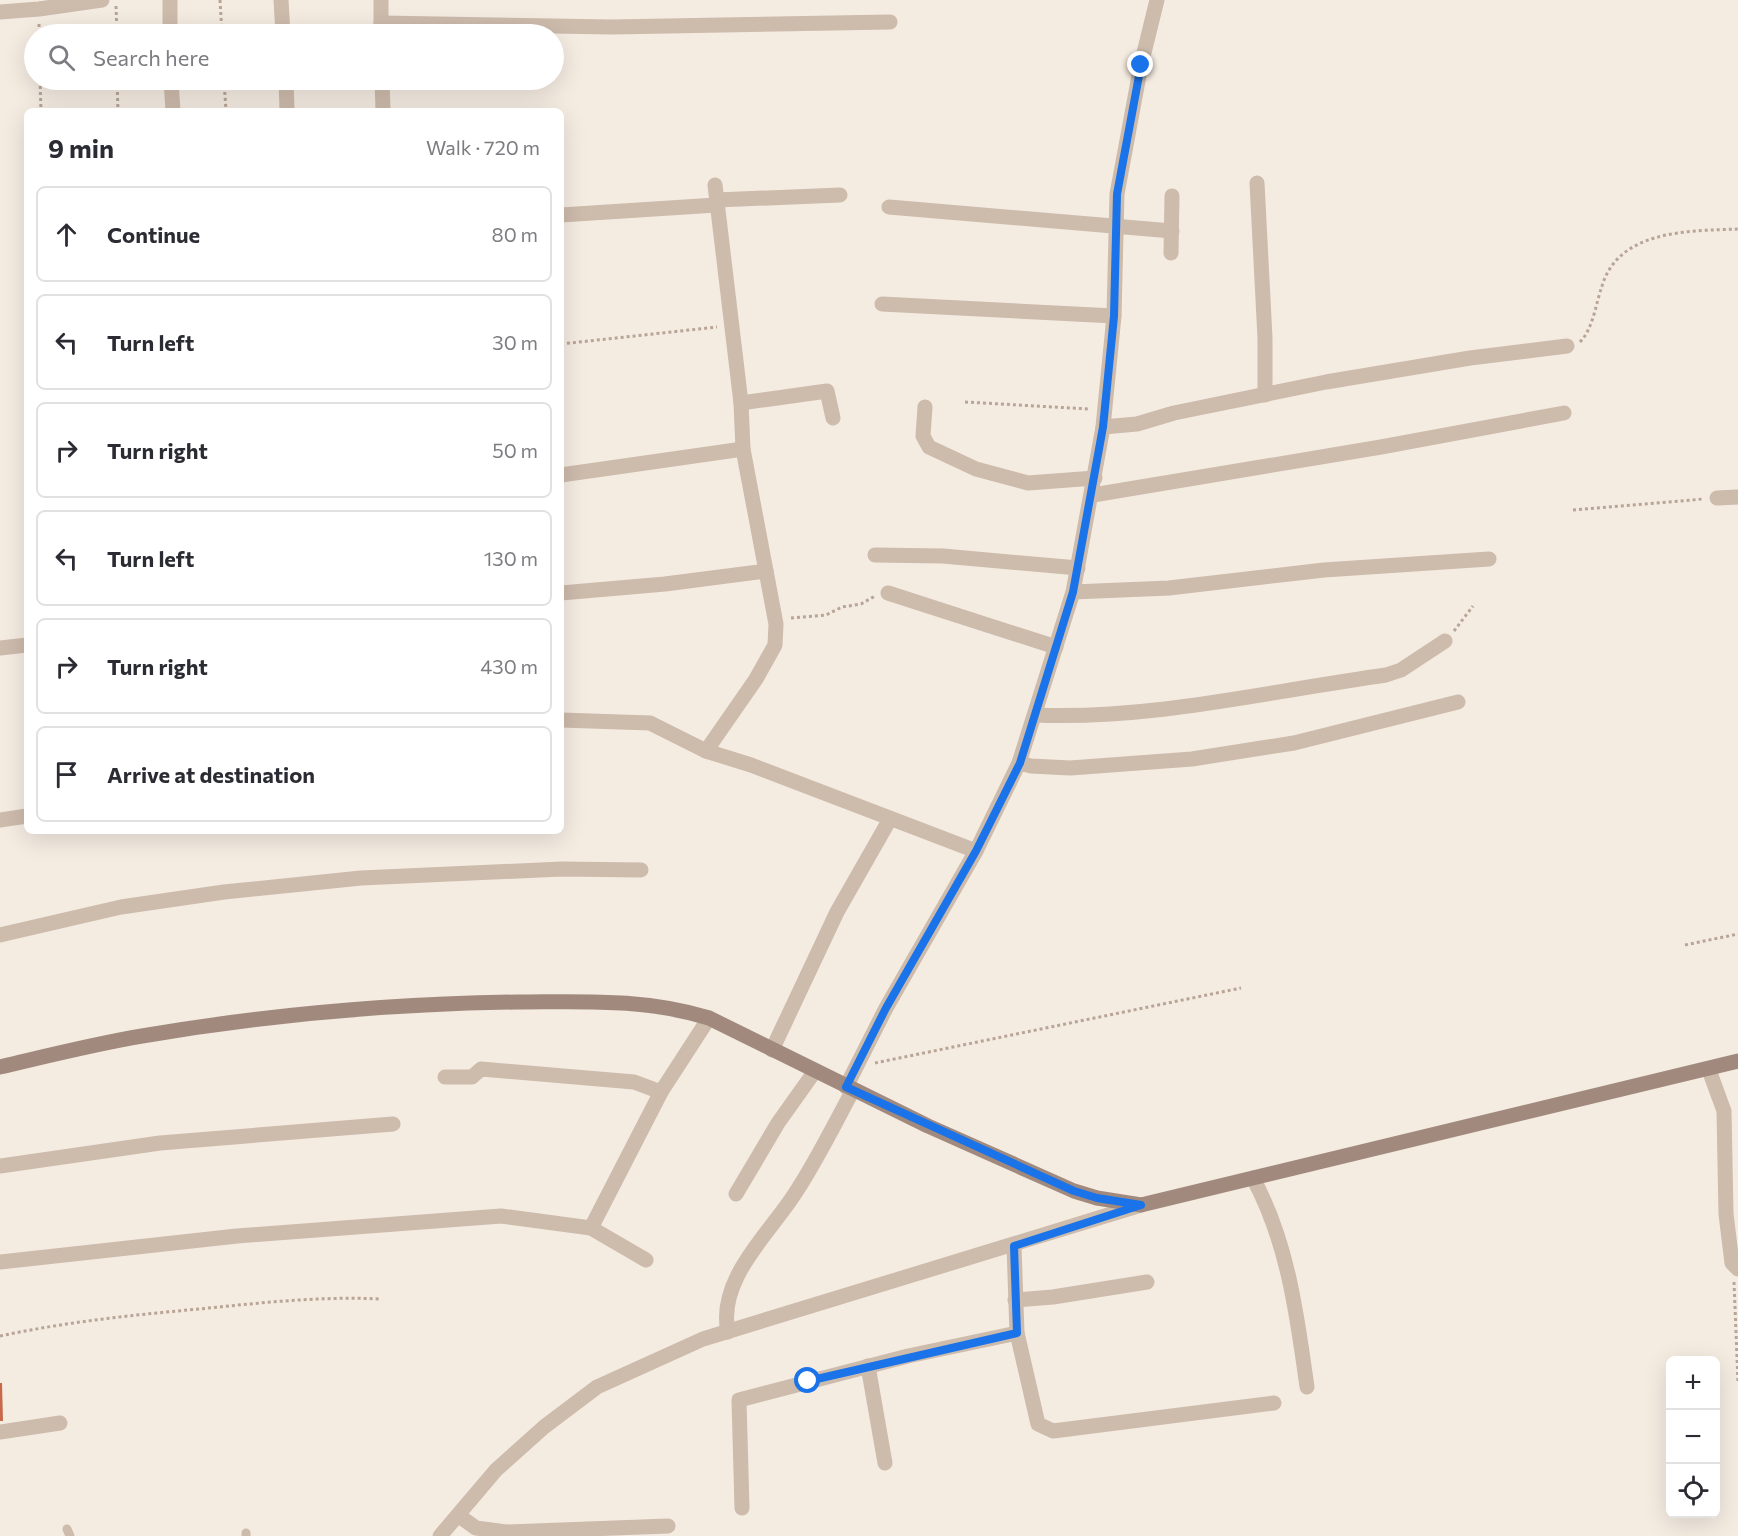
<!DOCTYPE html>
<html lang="en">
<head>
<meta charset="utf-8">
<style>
	:root { --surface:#fff; --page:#f2f2f3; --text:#2b2b33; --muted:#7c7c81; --line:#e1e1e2 }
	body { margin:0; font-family:Commissioner,sans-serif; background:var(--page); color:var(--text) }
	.controls { position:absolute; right:18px; bottom:18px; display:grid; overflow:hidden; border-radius:9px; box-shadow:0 6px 24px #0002 }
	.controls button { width:54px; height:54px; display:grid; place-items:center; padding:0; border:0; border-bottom:2px solid var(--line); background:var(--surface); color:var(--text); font:30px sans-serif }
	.stop { position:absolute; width:18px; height:18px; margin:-14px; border:4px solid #1a73e8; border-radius:50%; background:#fff }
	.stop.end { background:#1a73e8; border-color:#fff; box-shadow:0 2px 6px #0008 }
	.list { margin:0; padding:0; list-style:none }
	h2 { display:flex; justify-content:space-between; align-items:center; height:78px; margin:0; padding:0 24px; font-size:26px }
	h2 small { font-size:20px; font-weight:400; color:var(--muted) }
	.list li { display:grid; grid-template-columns:39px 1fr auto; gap:18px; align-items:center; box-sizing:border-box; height:96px; margin:0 12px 12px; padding:0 12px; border:2px solid var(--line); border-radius:9px }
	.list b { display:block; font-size:22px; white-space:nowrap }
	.list em { font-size:20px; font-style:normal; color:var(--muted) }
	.icon { flex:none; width:33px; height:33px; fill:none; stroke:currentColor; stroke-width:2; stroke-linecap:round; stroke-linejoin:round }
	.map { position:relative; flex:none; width:1738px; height:1536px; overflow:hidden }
	.search { position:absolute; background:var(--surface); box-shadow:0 6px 24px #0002; left:24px; top:24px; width:540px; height:66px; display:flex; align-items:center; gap:15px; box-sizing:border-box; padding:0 21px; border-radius:33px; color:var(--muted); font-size:22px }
	.panel { position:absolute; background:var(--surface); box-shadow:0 6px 24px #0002; left:24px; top:108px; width:540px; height:726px; border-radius:9px }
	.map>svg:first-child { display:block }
</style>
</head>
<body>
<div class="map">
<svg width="1738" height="1536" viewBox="0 0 1738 1536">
	<rect width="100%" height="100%" fill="#f4ebe1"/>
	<path fill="#c8694b" d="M0 1383H2L3 1421H0Z"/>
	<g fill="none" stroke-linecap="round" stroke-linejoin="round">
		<g stroke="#b9a596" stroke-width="3" stroke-dasharray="3 3" stroke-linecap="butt">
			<path d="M220 0 222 34"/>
			<path d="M116 6 117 34"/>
			<path d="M39 24V34"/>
			<path d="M40 80 41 111"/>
			<path d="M117 80 118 111"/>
			<path d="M224 80 226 111"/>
			<path d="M1580 342C1593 329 1596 303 1602 286 1619 229 1690 231 1738 229"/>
			<path d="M561 344 717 327"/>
			<path d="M965 402 1089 409"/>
			<path d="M1573 510 1703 499"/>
			<path d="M791 618 826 615 842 607 861 604 875 596"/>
			<path d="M1454 631 1473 606"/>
			<path d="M1685 945 1738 934"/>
			<path d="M875 1063 1241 988"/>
			<path d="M1734 1282 1738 1382"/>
			<path d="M0 1336C66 1322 132 1315 199 1309 259 1303 320 1296 381 1299"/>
		</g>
		<g stroke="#cdbbac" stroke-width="9">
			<path d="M67 1529 70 1536"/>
			<path d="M246 1533V1536"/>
		</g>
		<g stroke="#cdbbac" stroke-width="15">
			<path d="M170 0V34"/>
			<path d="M281 0 283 34"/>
			<path d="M381 0V34"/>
			<path d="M0 12 39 9 102 0"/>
			<path d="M381 23 612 27 890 22"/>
			<path d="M171 80 173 111"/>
			<path d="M286 80 287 111"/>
			<path d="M382 80 383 111"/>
			<path d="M1257 183 1265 338V395"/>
			<path d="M716 200 840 195"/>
			<path d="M889 207 1172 231"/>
			<path d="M561 215 716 205"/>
			<path d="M1171 253 1172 196"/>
			<path d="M882 304 1114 316"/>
			<path d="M741 403 827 391 833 418"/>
			<path d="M925 407 923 436 929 447 976 469 1028 483 1095 478"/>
			<path d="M1103 427 1137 424 1174 413 1326 382 1470 358 1567 346"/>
			<path d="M561 475 743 449"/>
			<path d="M1093 495 1381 447 1564 413"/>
			<path d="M1717 498 1738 497"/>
			<path d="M875 555 943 556 1078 568"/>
			<path d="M1073 592 1169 588 1324 570 1489 559"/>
			<path d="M561 593 665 584 766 571"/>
			<path d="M888 593 1056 647"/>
			<path d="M0 648 27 645"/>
			<path d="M1035 715C1152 720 1270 691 1386 675L1401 670 1445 641"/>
			<path d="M561 720 650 723 706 751 751 765 976 851"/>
			<path d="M706 751 756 679 775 645 776 624 743 449 741 403 715 185"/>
			<path d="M1019 763 1031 766 1070 768 1192 759 1294 743 1458 702"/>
			<path d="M0 820 27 816"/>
			<path d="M0 935 121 907 224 892 361 878 562 869 641 870"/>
			<path d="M772 1050 837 912 890 819"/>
			<path d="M1709 1070 1724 1111 1726 1214 1732 1263 1738 1269"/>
			<path d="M445 1077H472L481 1069 634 1082 661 1092"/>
			<path d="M846 1087 886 1008 976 851 1019 763 1073 592 1103 427 1114 316 1117 194 1141 65 1157 0"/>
			<path d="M0 1166 160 1143 393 1124"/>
			<path d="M1253 1178C1288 1243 1297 1315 1307 1387"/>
			<path d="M736 1194 778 1123 815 1071"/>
			<path d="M591 1228 661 1092 709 1018"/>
			<path d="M1014 1246 1017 1333 1038 1424 1053 1431 1274 1403"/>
			<path d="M0 1262 237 1236 501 1216 591 1228 646 1260"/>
			<path d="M1015 1300 1053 1297 1147 1282"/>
			<path d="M728 1332C717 1280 768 1235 794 1195 816 1162 834 1125 853 1090"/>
			<path d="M868 1366 885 1463"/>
			<path d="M0 1432 60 1423"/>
			<path d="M742 1508 739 1400 908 1356 1017 1333"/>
			<path d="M459 1516 476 1528 506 1532 668 1526"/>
			<path d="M440 1536 496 1470 544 1427 597 1387 703 1339 1141 1205"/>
		</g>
		<path stroke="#a18a7d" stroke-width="15" d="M0 1067C47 1056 94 1044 142 1036 264 1015 391 1004 516 1002 583 1002 643 998 709 1018L928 1126 1074 1191 1097 1198 1141 1205 1738 1061"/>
	</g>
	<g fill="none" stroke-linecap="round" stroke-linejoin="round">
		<path stroke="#1a73e8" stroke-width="8" d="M808 1381 1017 1333 1014 1246 1141 1205 1097 1198 1074 1191 846 1087 886 1008 976 851 1020 763 1073 592 1103 427 1114 316 1117 194 1141 65"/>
	</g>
</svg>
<div class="controls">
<button>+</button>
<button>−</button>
<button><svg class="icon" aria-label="locate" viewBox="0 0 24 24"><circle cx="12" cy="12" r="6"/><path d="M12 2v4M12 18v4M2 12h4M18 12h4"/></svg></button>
</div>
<div class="stop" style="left:808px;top:1381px"></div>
<div class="stop end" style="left:1141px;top:65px"></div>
<div class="search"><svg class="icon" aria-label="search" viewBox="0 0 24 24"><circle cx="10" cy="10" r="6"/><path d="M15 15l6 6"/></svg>Search here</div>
<section class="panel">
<h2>9 min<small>Walk · 720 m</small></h2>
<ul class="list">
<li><svg class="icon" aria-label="ahead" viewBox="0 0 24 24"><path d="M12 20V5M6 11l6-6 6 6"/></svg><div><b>Continue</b></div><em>80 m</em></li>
<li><svg class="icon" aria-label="left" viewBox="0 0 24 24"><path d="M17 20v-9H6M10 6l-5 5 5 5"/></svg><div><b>Turn left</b></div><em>30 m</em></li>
<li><svg class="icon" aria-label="right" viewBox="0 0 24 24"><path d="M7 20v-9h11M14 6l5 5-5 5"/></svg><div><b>Turn right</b></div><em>50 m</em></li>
<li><svg class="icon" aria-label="left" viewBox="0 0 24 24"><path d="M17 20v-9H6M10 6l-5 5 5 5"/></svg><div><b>Turn left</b></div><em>130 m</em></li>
<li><svg class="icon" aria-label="right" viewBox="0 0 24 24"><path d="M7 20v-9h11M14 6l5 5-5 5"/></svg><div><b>Turn right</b></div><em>430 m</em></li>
<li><svg class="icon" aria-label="arrive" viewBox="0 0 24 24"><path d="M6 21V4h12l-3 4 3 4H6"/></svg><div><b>Arrive at destination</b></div></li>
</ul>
</section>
</div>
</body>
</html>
